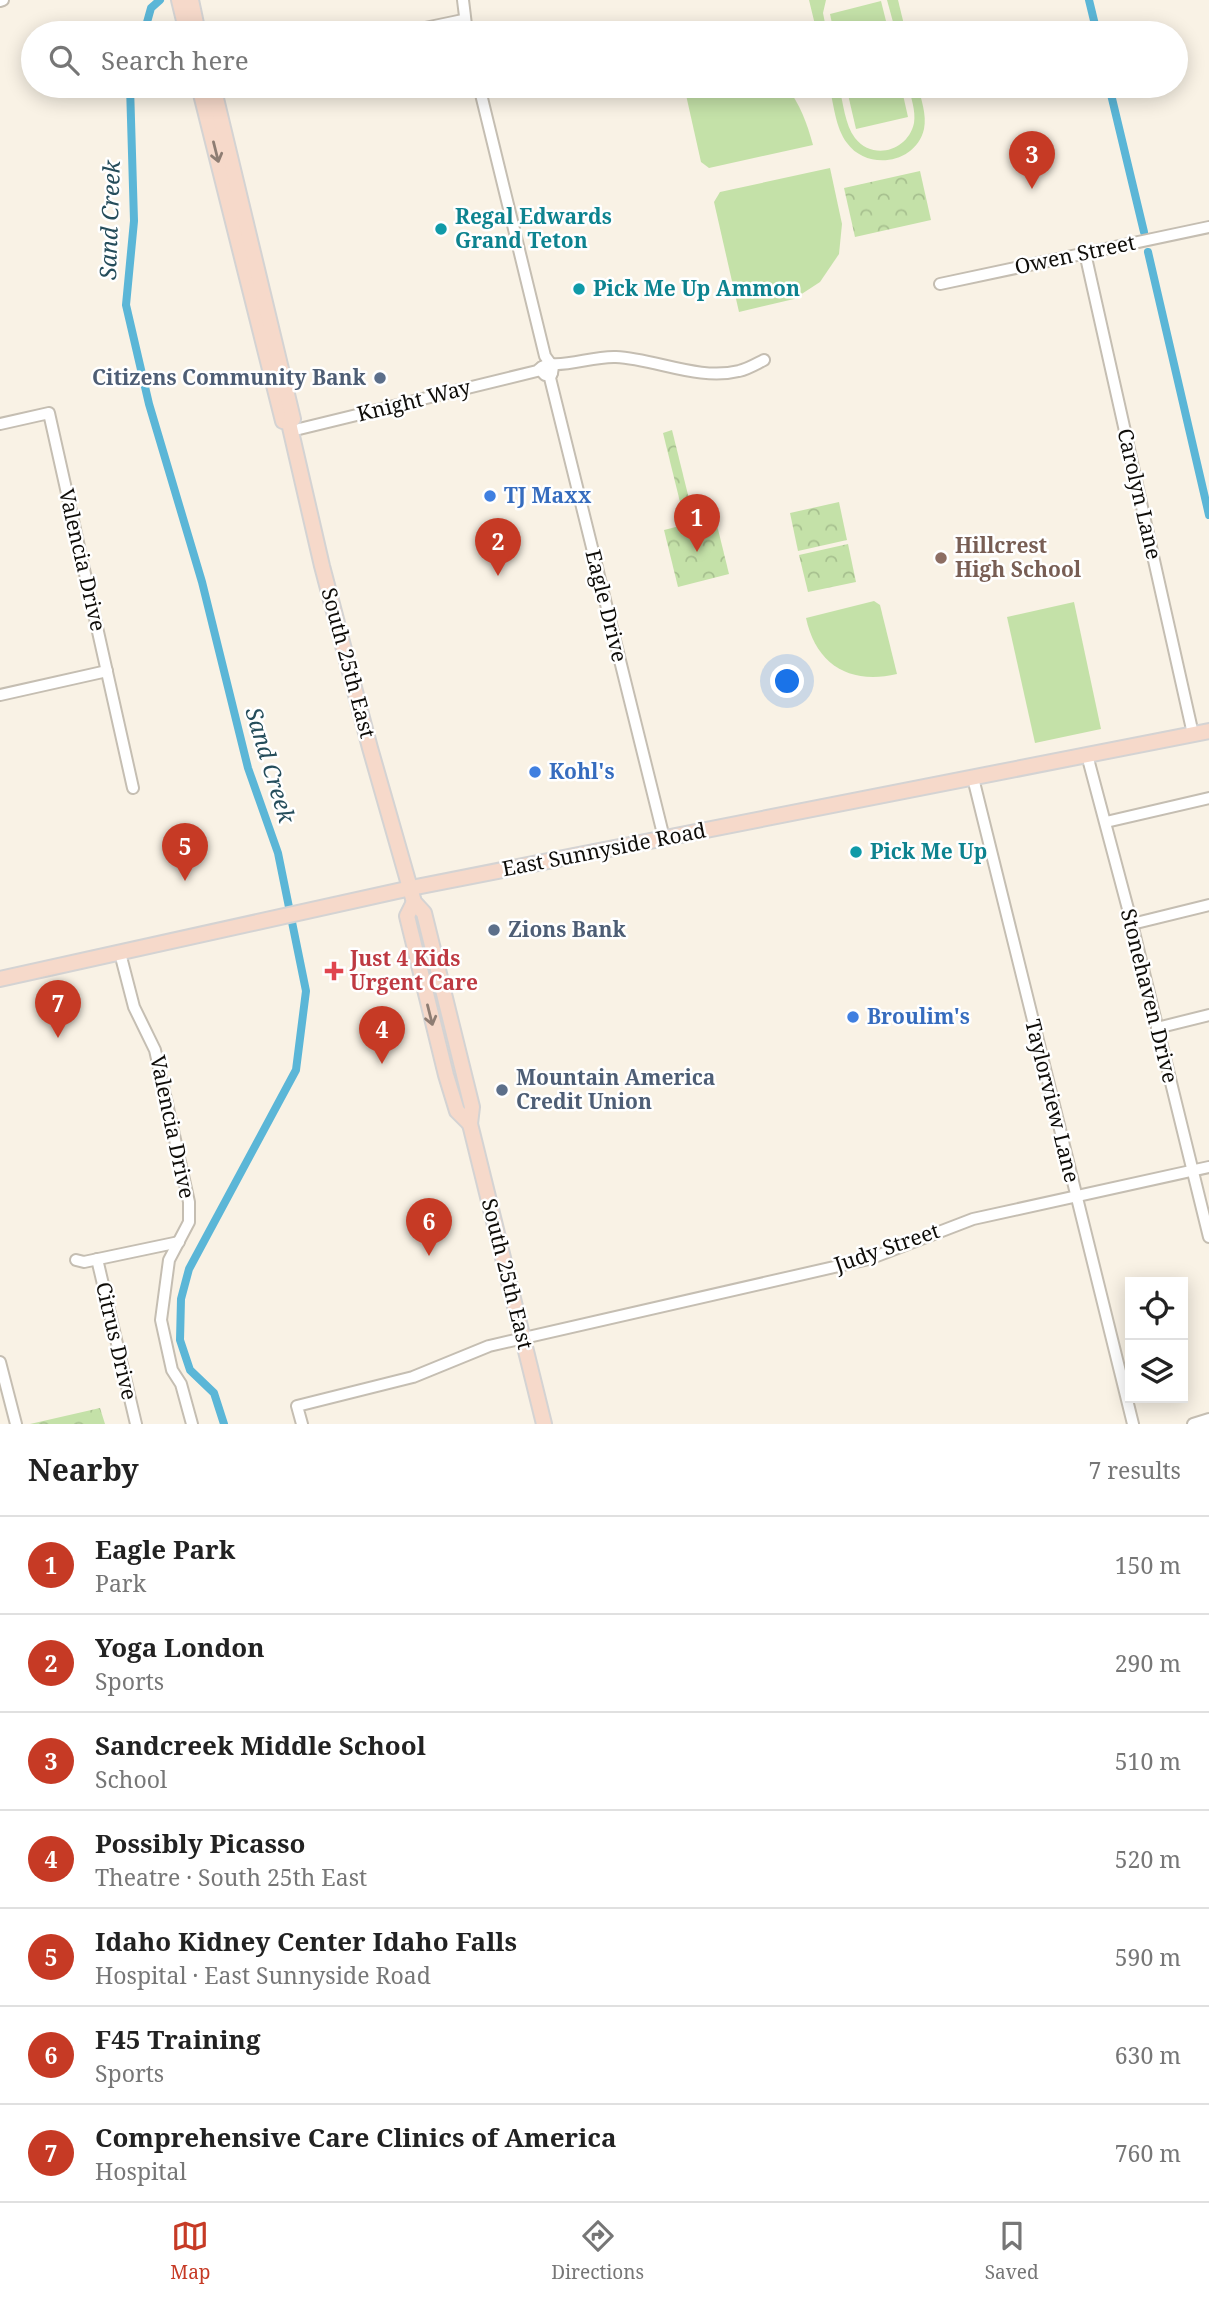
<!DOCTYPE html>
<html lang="en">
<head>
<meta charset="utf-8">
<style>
	:root { --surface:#fff; --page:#f2f2f2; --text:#222; --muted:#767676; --line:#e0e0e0; --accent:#c63a25 }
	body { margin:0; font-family:"Noto Serif",serif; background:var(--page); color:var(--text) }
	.controls { position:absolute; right:21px; bottom:21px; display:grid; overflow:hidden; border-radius:0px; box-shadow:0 4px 18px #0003 }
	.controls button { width:63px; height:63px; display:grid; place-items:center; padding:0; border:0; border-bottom:2px solid var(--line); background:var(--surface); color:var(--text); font:35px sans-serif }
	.you { position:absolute; left:788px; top:682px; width:24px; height:24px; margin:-18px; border:5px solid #fff; border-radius:50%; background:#1a73e8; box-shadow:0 0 0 10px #1a73e833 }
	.badge { display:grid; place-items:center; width:46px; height:46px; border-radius:50%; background:var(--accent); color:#fff; font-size:23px; font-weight:700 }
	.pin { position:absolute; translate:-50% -58px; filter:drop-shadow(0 2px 4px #0008) }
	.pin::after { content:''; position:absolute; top:37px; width:24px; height:21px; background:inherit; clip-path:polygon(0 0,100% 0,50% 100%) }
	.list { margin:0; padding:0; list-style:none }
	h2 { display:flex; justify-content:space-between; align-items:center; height:91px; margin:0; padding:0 28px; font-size:30px }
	h2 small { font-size:23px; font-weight:400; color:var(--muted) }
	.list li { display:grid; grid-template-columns:46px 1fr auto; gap:21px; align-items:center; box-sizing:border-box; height:98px; padding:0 28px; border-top:2px solid var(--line) }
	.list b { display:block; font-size:26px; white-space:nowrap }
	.list p { margin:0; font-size:23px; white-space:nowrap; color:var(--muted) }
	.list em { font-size:23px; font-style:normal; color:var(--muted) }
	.icon { flex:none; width:38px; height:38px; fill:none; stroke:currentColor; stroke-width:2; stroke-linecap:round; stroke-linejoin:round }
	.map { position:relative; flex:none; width:1209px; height:1424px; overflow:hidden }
	.search { position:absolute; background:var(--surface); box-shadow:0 4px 18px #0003; left:21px; right:21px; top:21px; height:77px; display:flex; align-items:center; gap:18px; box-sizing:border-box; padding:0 24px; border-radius:38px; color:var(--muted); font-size:26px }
	.sheet { height:777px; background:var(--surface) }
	nav { display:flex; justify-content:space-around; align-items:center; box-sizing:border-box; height:98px; border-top:2px solid var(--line); background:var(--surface); font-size:19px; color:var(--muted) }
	nav a { display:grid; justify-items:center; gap:4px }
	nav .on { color:var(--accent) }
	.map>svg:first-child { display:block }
</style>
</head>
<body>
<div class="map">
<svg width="1209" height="1424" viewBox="0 0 1209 1424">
	<defs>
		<pattern id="park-crowns" width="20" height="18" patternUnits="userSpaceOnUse" patternTransform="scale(1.75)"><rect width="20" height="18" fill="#c4e1a8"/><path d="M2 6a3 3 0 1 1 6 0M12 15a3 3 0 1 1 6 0" fill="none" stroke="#a7c08f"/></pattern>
	</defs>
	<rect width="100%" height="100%" fill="#f9f2e5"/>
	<g fill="#c4e1a8">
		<path d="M809 0H826L823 13 827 33H817Z"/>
		<path d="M887 0H898L906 33H896Z"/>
		<path d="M881 1 889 33H834L830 14Z"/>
		<path d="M684 86H786C800 104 807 123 813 145L709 168 701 162Z"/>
		<path d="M829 86H839C843 102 845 125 855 138 873 161 908 151 914 123 916 111 911 97 908 86H918C921 99 927 115 924 129 916 164 867 171 847 143 835 127 834 104 829 86Z"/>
		<path d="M846 86H901L908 117 856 129Z"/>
		<path d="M830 168 842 224 839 254 820 282 794 299 739 312 714 202 720 192Z"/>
		<path d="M874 601 880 605 897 674C850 685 816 665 806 618Z"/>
		<path d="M1074 602 1101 729 1035 743 1007 617Z"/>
	</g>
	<g fill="url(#park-crowns)">
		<path d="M920 171 931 220 855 237 844 188Z"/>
		<path d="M672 430 690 503 681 506 663 433Z"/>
		<path d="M839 502 847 540 798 551 790 513Z"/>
		<path d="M715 517 729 574 678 587 664 530Z"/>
		<path d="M848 544 856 582 808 592 799 555Z"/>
		<path d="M100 1408 105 1424H30Z"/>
	</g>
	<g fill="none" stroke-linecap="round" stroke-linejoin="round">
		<g stroke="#5bb6d7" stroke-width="8">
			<path d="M1089 0 1097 33"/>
			<path d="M144 33 151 8 160 0"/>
			<path d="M130 86 134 221 126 305 149 404 202 582 248 768 278 853 306 991 296 1070 189 1269 181 1299 180 1340 190 1370 214 1393 224 1424"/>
			<path d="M1109 86 1144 232"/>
			<path d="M1148 252 1209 515"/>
		</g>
		<g stroke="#c5beb2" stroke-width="14">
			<g id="minor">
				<path d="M463 0 467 33"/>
				<path d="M0 1 3 0"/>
				<path d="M401 33 463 20"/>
				<path d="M479 86 545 356 553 367 552 373 545 375 543 373 542 367 549 363"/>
				<path d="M1085 253 1193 734"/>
				<path d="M940 284 1209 227"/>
				<path d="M551 364C571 366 594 356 616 357 656 359 699 381 739 371 748 369 756 364 764 360"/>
				<path d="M552 373 550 378 664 838"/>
				<path d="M0 424 49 413 133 788"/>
				<path d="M291 431 537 371 542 367"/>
				<path d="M0 695 107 671"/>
				<path d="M1087 755 1132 924 1209 1237"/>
				<path d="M973 778 1133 1424"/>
				<path d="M1106 822 1209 798"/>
				<path d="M1132 924 1209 905"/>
				<path d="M120 953 134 1007 155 1050 189 1202V1222L169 1260 161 1320 172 1370 181 1384 192 1424"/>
				<path d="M1157 1028 1209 1015"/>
				<path d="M97 1259 136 1424"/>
				<path d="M76 1260 84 1262 179 1242"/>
				<path d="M0 1362 16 1424"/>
				<path d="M302 1424 297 1406 413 1377 489 1346 869 1259 973 1219 1209 1167"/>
				<path d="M1193 1424 1209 1419"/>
			</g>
		</g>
		<g stroke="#d4d3d3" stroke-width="18">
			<g id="major">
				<path d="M179 0 187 33"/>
				<path d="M191 0 198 33"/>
				<path d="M199 86 283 421 289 423 322 566 370 748 414 902 424 913 472 1107 470 1124 544 1424"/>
				<path d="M213 86 293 419 289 423"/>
				<path d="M414 902 407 916 446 1075 457 1111 470 1124"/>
				<path d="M0 979 411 888 1209 731"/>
			</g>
		</g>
		<use href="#minor" stroke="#fff" stroke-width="10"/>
		<use href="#major" stroke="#f6d9ca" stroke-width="14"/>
	</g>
	<defs><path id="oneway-shaft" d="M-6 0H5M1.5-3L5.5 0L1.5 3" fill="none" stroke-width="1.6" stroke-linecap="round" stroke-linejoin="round" transform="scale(1.75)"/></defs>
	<g stroke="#8e7d73">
		<use href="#oneway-shaft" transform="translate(216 152) rotate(76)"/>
		<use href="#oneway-shaft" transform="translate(430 1015) rotate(76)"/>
	</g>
	<g fill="#0f9aa8" stroke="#fff" stroke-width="2.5">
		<circle cx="441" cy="229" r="7"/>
		<circle cx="579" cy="289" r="7"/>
		<circle cx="856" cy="852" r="7"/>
	</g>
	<g fill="#5c6f8a" stroke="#fff" stroke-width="2.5">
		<circle cx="380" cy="378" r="7"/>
		<circle cx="494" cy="930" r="7"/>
		<circle cx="502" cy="1090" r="7"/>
	</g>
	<g fill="#3f7fe0" stroke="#fff" stroke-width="2.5">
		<circle cx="490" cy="496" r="7"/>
		<circle cx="535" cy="772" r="7"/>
		<circle cx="853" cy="1017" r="7"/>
	</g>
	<circle fill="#8d6e63" stroke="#fff" stroke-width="2.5" cx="941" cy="558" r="7"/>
	<path fill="#e0444e" stroke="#fff" stroke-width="2.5" d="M330.5 960.5h7v7h7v7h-7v7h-7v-7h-7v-7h7z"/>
	<g text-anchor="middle" stroke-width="5" stroke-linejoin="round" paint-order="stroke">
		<g font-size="21" font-weight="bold" fill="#0d838f" stroke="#fff" text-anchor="start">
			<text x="455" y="224">Regal Edwards<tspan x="455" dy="24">Grand Teton</tspan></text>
			<text x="593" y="296">Pick Me Up Ammon</text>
			<text x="870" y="859">Pick Me Up</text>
		</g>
		<g font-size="21" fill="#0f0d09" stroke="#fff">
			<text transform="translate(1075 255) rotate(-12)" y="7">Owen Street</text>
			<text transform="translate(414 401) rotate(-14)" y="7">Knight Way</text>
			<text transform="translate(1139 494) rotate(77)" y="7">Carolyn Lane</text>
			<text transform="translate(82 560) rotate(77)" y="7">Valencia Drive</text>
			<text transform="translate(606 606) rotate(76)" y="7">Eagle Drive</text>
			<text transform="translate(348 663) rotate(75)" y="7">South 25th East</text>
			<text transform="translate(604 850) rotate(-11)" y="7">East Sunnyside Road</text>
			<text transform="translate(1149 996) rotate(76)" y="7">Stonehaven Drive</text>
			<text transform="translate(1052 1101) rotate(76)" y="7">Taylorview Lane</text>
			<text transform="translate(172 1127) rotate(78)" y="7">Valencia Drive</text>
			<text transform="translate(887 1248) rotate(-19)" y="7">Judy Street</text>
			<text transform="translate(507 1274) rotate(76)" y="7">South 25th East</text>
			<text transform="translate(116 1341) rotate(77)" y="7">Citrus Drive</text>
		</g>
		<g font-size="21" font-weight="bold" fill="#4e5e75" stroke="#fff" text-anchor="start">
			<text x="366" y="385" text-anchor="end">Citizens Community Bank</text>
			<text x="508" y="937">Zions Bank</text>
			<text x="516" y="1085">Mountain America<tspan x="516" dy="24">Credit Union</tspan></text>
		</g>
		<g font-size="21" font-weight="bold" fill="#366cbe" stroke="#fff" text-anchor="start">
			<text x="504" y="503">TJ Maxx</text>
			<text x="549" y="779">Kohl's</text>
			<text x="867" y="1024">Broulim's</text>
		</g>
		<g font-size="21" font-weight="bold" fill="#785e54" stroke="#fff" text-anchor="start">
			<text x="955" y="553">Hillcrest<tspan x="955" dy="24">High School</tspan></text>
		</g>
		<g font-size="21" font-weight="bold" fill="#be3a42" stroke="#fff" text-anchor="start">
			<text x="350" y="966">Just 4 Kids<tspan x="350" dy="24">Urgent Care</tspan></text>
		</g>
		<g font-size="23" font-style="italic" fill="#254d5b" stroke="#fff">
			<text transform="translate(110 220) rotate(-88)" y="8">Sand Creek</text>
			<text transform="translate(270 765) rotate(73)" y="8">Sand Creek</text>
		</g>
	</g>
</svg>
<div class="controls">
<button><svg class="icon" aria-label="locate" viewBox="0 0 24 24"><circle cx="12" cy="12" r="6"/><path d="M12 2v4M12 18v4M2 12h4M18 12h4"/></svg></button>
<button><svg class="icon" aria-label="layers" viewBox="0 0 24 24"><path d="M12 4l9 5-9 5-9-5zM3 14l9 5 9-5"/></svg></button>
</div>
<div class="you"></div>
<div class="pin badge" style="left:697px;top:552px">1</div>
<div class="pin badge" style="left:498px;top:576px">2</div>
<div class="pin badge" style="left:1032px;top:189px">3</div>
<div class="pin badge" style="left:382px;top:1064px">4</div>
<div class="pin badge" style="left:185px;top:881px">5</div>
<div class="pin badge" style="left:429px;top:1256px">6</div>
<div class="pin badge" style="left:58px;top:1038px">7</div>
<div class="search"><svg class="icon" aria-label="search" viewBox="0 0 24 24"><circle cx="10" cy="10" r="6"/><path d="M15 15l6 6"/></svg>Search here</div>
</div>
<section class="sheet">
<h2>Nearby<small>7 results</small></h2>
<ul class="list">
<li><span class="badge">1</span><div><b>Eagle Park</b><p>Park</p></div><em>150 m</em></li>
<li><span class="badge">2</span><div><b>Yoga London</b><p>Sports</p></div><em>290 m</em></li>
<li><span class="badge">3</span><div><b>Sandcreek Middle School</b><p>School</p></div><em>510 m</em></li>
<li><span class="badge">4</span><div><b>Possibly Picasso</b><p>Theatre · South 25th East</p></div><em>520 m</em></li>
<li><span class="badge">5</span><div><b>Idaho Kidney Center Idaho Falls</b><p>Hospital · East Sunnyside Road</p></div><em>590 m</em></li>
<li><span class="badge">6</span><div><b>F45 Training</b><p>Sports</p></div><em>630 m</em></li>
<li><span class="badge">7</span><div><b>Comprehensive Care Clinics of America</b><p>Hospital</p></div><em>760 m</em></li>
</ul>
</section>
<nav>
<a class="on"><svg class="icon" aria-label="map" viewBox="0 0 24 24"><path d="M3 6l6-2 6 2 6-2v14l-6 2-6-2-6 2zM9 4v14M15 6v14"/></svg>Map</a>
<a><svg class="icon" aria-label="directions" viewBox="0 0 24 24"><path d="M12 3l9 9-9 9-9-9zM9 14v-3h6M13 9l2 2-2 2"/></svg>Directions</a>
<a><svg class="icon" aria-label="saved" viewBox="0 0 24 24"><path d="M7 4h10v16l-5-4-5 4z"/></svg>Saved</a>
</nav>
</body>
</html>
